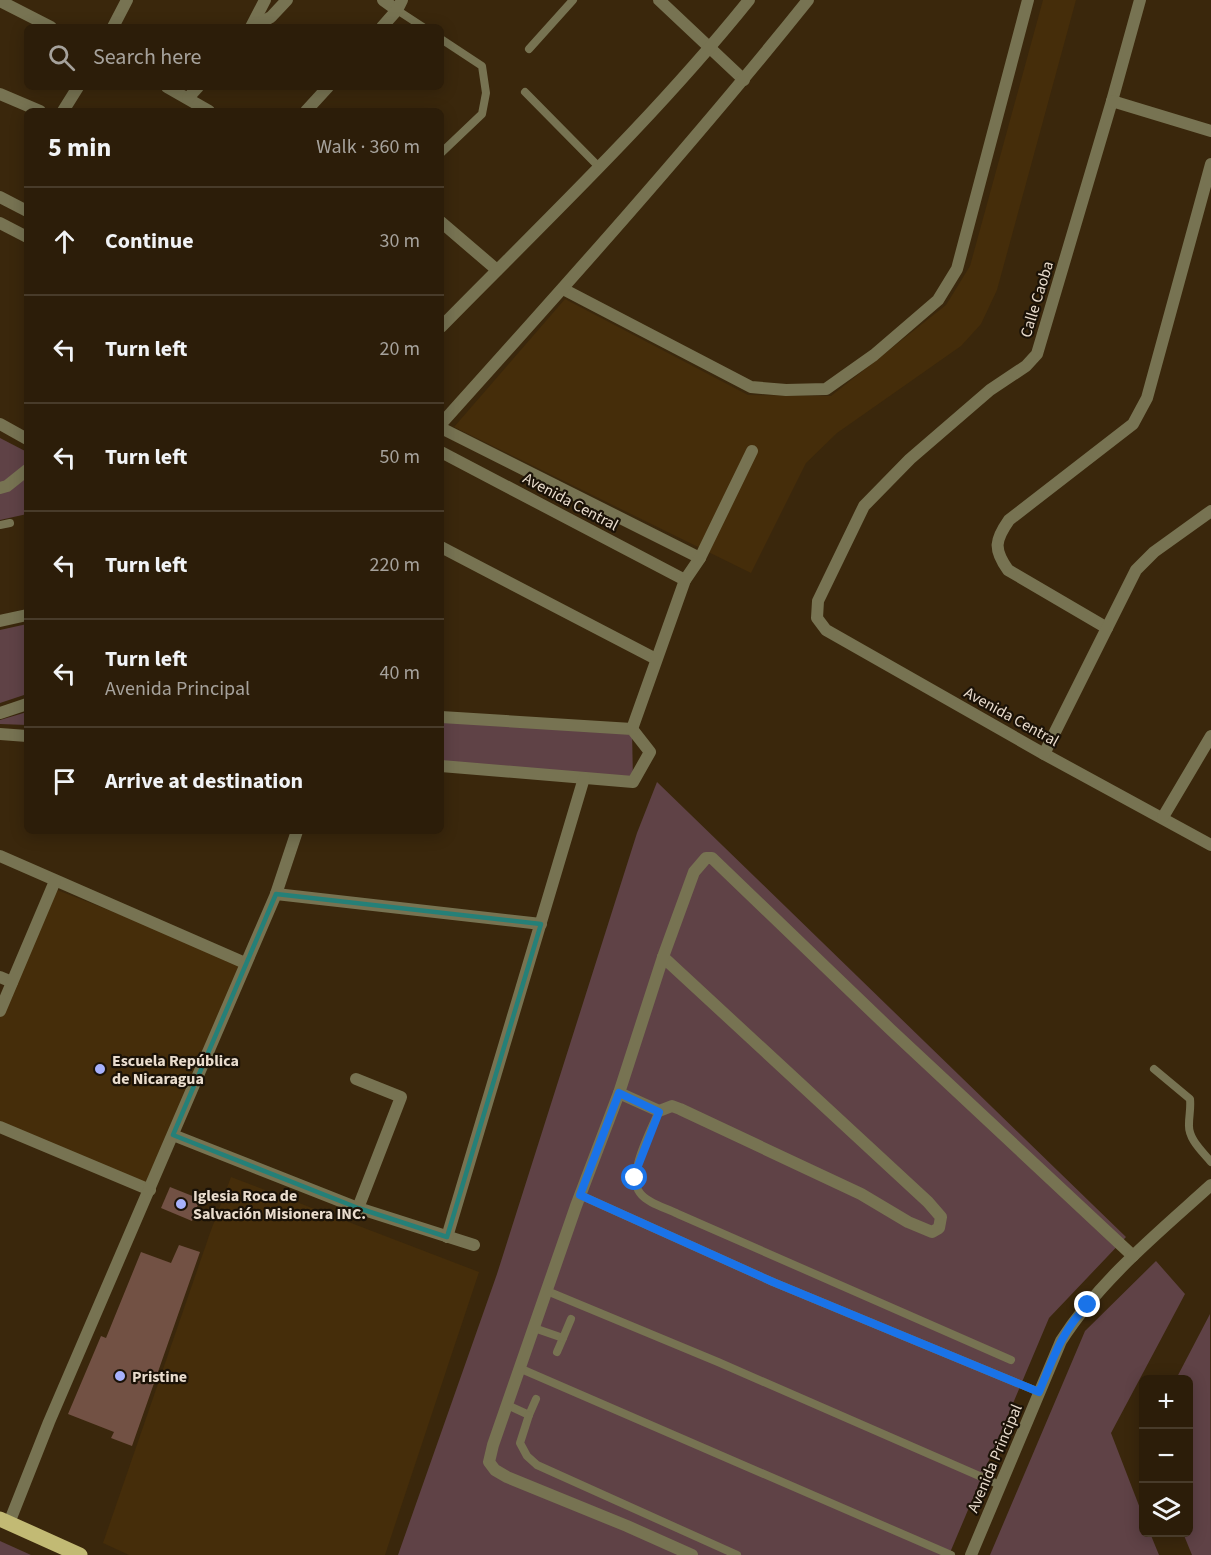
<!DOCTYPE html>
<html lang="en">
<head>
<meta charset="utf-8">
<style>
	:root { --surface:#2c1d09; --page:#342612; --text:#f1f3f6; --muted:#a6a29c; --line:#483b2a }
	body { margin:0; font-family:"Source Sans 3",sans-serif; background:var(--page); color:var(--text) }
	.controls { position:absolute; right:18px; bottom:18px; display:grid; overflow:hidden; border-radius:9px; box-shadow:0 3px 15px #0003 }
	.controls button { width:54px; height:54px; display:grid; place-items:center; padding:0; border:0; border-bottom:2px solid var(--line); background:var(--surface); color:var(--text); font:30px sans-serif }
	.stop { position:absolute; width:18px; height:18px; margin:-14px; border:4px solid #1a73e8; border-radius:50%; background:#fff }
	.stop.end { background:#1a73e8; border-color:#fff; box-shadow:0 2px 6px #0008 }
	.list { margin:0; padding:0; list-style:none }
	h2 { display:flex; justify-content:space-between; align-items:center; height:78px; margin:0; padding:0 24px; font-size:26px }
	h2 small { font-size:20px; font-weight:400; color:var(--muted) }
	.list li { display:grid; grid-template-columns:39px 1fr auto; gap:18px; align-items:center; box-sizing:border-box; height:108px; padding:0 24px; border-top:2px solid var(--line) }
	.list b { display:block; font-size:22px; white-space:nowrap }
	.list p { margin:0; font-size:20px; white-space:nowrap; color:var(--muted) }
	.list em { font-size:20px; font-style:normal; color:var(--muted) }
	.icon { flex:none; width:33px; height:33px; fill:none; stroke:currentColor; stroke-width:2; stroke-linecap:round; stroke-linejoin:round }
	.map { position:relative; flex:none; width:1211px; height:1555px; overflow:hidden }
	.search { position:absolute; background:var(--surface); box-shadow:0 3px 15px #0003; left:24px; top:24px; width:420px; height:66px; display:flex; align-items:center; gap:15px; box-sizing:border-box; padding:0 21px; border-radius:9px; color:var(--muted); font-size:22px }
	.panel { position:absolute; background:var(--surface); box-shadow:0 3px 15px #0003; left:24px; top:108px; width:420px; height:726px; border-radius:9px }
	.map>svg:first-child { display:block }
</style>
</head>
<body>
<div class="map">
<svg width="1211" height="1555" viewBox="0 0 1211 1555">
	<rect width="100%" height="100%" fill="#3a270c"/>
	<g fill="#452d0a">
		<path d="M1043 0H1076L997 290 981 324 961 346 837 433 806 463 751 573 454 427 565 299 748 395 831 396 946 305 970 266Z"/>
		<path d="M52 888 245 963 150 1190 0 1127V1011Z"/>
		<path d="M231 1177 479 1272 385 1555H129L103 1543 210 1233Z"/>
	</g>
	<g fill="#5f4246">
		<path d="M0 438 27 452V514L0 520Z"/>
		<path d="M27 624V694L0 703V630Z"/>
		<path d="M27 712V725L0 724V720Z"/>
		<path d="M441 717 632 729 633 782 441 766Z"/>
		<path d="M657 782 1126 1237 1049 1318 949 1555H398L497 1274 637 833Z"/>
		<path d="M1156 1261 1185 1294 1111 1433 1143 1516 1144 1532 1150 1533 1159 1555H990L1085 1331Z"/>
		<path d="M1210 1314 1211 1555H1192L1183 1533 1188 1532V1380L1176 1379Z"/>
		<path d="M0 1541 31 1555H0Z"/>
	</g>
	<g fill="#725144">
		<path d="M170 1187 200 1199 192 1221 161 1208Z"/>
		<path d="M179 1245 200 1252 132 1446 111 1438 114 1432 68 1414 101 1336 106 1338 141 1252 171 1263Z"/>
	</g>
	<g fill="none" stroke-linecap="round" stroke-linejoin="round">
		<g stroke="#777352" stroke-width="8">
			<path d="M397 10 423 27"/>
			<path d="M441 39 482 66 486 93 482 114 441 153"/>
			<path d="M529 49 573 0"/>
			<path d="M525 92 600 168"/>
			<path d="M0 525 10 523"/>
			<path d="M1154 1069 1190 1099C1191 1109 1189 1115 1189 1124 1188 1139 1202 1151 1211 1162"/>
			<path d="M659 1111C651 1130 626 1176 640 1193 647 1203 666 1208 678 1214L1011 1360"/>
			<path d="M580 1195 773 1282 1039 1392"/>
			<path d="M547 1291 718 1362 1000 1485"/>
			<path d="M534 1328 563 1338 557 1352"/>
			<path d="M563 1338 571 1319"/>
			<path d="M519 1368 951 1555"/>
			<path d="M507 1405 529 1415 536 1399"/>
			<path d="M529 1415 520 1443 527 1456 537 1465 737 1555"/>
		</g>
		<g stroke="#777352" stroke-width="12">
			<path d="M383 0 397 10"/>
			<path d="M659 0 744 80"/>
			<path d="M1140 0 1112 101 1037 354 1026 366 990 390 910 459 864 506 818 601 817 618 826 630 1044 754 1211 845"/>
			<path d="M0 1 51 27"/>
			<path d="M113 27 127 0"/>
			<path d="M251 27 265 0"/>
			<path d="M253 27 271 17 287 0"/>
			<path d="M382 27 397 10 402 0"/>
			<path d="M167 87 209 111"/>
			<path d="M0 94 40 111"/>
			<path d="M188 98 198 87"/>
			<path d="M1112 101 1211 131"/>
			<path d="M63 111 78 87"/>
			<path d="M306 111 328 87"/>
			<path d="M0 197 27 211"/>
			<path d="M441 222 497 270"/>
			<path d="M0 223 27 237"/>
			<path d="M563 289 751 387 786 390 826 389 874 355 938 300 957 269 1028 0"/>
			<path d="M441 327C546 220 655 117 749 0"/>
			<path d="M0 424 27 439"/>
			<path d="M441 424C566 285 691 146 808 0"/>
			<path d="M441 428 700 558"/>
			<path d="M441 452 685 580"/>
			<path d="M0 488 7 486 27 470"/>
			<path d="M441 547 656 659"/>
			<path d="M0 621 27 615"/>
			<path d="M1107 628 1008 570C993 549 995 540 1009 520L1133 424 1147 398 1211 164"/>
			<path d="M0 713 27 704"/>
			<path d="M441 717 632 729 650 752 633 782 441 766"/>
			<path d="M632 729 685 580 700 558 752 451"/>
			<path d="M0 734 27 736"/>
			<path d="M1044 754 1136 570 1154 552 1211 511"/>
			<path d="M1163 817 1211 736"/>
			<path d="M0 856 245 963"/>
			<path d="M276 894 541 924"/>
			<path d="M663 957 928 1202 941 1217 939 1228 932 1232 908 1222 861 1194 680 1109 672 1106 659 1111 619 1093 576 1206 493 1445 489 1462 495 1470 507 1477 627 1526 692 1555"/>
			<path d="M0 977 12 982"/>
			<path d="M0 1011 55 881"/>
			<path d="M356 1079 401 1097 358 1208"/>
			<path d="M619 1093 663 957 694 872 706 858H712L890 1029 1133 1256"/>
			<path d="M0 1127 150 1190"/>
			<path d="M173 1135 358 1208 474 1245"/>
			<path d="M447 1237 584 778"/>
			<path d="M9 1523 49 1422 276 894 297 831"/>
			<path d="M971 1555 1061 1341C1099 1281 1158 1233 1211 1185"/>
		</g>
		<path stroke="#c2ba74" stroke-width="15" d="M0 1519 80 1555"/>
	</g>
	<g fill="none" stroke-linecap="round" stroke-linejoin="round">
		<path stroke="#1a73e8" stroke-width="8" d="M635 1178 636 1171 659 1112 619 1093 580 1195 773 1282 1039 1392C1052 1361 1063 1328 1088 1305"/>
	</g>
	<path fill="none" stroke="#258078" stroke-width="4.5" stroke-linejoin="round" d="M276 894 541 924 447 1237 358 1208 173 1135Z"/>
	<g fill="#a7b1fc" stroke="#1b1207" stroke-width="2">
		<circle cx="100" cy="1069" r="6"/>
		<circle cx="181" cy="1204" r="6"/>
		<circle cx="120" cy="1376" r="6"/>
	</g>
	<g text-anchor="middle" stroke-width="4.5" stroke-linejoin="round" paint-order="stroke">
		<g font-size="16" fill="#e9dccd" stroke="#1b1207">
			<text transform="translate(1036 299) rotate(-73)" y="6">Calle Caoba</text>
			<text transform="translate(571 501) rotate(28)" y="6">Avenida Central</text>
			<text transform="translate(1012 716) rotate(29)" y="6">Avenida Central</text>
			<text transform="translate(994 1458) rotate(-67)" y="6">Avenida Principal</text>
		</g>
		<g font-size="16" font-weight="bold" fill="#e9dccd" stroke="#1b1207" text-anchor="start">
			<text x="112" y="1066">Escuela República<tspan x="112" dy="18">de Nicaragua</tspan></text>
			<text x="193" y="1201">Iglesia Roca de<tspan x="193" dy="18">Salvación Misionera INC.</tspan></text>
			<text x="132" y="1382">Pristine</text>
		</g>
	</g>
</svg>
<div class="controls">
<button>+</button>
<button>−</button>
<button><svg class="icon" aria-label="layers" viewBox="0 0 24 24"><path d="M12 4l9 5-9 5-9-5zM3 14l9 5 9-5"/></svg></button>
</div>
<div class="stop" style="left:635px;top:1178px"></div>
<div class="stop end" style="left:1088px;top:1305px"></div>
<div class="search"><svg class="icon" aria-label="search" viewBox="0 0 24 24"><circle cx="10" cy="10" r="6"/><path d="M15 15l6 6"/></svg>Search here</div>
<section class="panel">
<h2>5 min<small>Walk · 360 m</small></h2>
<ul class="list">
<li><svg class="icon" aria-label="ahead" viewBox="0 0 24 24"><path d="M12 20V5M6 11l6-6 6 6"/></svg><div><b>Continue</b></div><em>30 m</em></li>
<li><svg class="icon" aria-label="left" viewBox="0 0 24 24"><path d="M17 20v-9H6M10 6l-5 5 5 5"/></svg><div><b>Turn left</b></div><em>20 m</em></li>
<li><svg class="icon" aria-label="left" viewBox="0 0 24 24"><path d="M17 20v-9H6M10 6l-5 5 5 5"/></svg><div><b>Turn left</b></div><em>50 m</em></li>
<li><svg class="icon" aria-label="left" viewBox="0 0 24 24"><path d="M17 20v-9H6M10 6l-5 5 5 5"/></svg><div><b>Turn left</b></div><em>220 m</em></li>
<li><svg class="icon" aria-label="left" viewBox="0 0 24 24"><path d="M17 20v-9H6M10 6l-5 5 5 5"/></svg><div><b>Turn left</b><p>Avenida Principal</p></div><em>40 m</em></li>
<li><svg class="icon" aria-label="arrive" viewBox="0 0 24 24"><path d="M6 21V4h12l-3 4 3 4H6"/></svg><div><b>Arrive at destination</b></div></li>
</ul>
</section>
</div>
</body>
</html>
